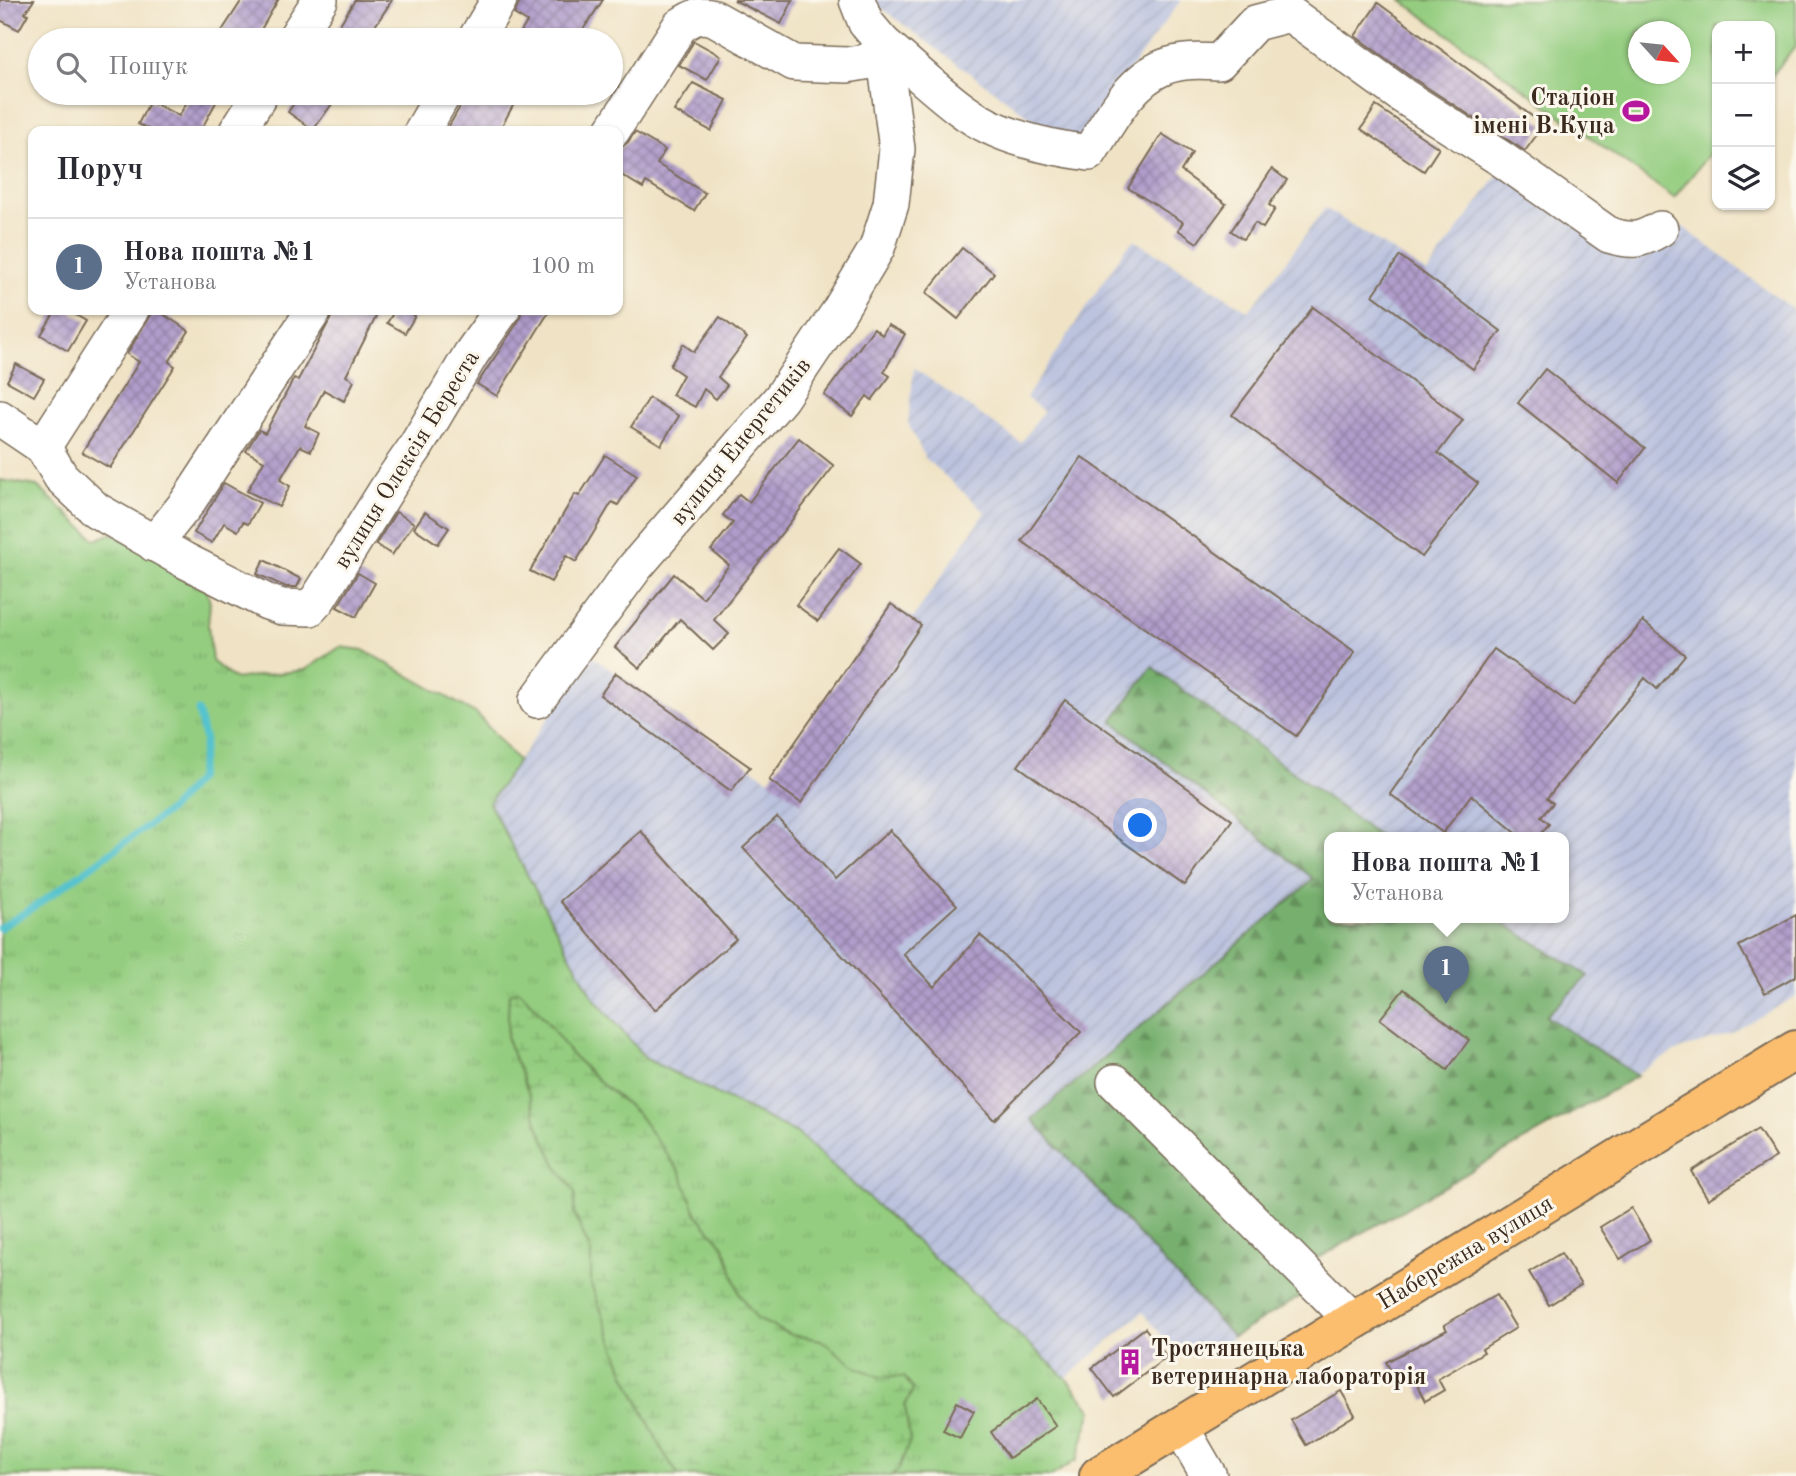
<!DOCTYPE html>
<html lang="uk">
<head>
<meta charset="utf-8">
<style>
	:root { --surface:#fff; --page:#f2f2f3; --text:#2b2b33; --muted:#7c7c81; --line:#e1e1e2; --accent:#7c3aed }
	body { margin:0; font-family:"Old Standard TT",serif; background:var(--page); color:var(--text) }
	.controls { position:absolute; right:21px; top:21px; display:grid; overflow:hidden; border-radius:14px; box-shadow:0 2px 5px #0004 }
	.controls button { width:63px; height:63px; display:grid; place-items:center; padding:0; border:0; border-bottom:2px solid var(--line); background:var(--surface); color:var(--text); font:35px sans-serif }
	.compass { position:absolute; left:1628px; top:21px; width:63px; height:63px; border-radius:50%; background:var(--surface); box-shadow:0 2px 5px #0004; rotate:117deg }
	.you { position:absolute; left:1141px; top:826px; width:24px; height:24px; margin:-18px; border:5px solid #fff; border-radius:50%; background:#1a73e8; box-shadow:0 0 0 10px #1a73e833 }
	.badge { display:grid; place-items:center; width:46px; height:46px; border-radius:50%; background:var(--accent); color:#fff; font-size:23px; font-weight:700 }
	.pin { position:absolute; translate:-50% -58px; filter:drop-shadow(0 2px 4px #0008) }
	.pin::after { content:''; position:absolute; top:37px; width:24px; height:21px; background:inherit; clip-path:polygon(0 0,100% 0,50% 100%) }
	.popup { position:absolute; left:1324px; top:832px; width:245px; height:91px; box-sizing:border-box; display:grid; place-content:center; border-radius:14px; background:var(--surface); filter:drop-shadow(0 2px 5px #0005); font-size:23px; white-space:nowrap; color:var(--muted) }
	.popup b { font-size:26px; color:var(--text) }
	.popup::after { content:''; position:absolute; left:50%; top:100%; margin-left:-14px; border:14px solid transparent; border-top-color:var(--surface) }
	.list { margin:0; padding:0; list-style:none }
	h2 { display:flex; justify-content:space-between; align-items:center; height:91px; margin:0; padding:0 28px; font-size:30px }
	h2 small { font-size:23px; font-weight:400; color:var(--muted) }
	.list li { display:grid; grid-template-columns:46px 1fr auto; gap:21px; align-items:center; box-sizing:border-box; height:98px; padding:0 28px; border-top:2px solid var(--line) }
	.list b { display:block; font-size:26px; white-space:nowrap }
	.list p { margin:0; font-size:23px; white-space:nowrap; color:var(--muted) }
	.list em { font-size:23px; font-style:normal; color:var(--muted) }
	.icon { flex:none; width:38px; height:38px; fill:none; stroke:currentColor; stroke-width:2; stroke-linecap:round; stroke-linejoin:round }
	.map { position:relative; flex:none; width:1796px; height:1476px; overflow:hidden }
	.search { position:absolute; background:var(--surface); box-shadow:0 2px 5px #0004; left:28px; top:28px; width:595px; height:77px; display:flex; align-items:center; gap:18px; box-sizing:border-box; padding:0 24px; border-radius:38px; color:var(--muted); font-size:26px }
	.panel { position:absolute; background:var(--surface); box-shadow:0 2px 5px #0004; left:28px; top:126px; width:595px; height:189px; border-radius:14px }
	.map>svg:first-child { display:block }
</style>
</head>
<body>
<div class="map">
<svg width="1796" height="1476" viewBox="0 0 1796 1476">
	<defs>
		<pattern id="industrial-furrows" width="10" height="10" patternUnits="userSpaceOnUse" patternTransform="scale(1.75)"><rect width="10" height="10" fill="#bcc3de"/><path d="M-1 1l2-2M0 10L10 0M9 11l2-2" fill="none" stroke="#a2a8be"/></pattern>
		<pattern id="grass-tufts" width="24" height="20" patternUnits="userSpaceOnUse" patternTransform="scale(1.75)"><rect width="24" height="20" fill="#94cd80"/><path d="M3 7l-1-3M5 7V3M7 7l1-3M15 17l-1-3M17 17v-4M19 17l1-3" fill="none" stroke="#80b06e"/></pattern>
		<pattern id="forest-firs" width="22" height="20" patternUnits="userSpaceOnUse" patternTransform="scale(1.75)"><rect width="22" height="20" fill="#77b06e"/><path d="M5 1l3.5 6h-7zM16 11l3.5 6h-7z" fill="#638f5a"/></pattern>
		<pattern id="wetland-marsh" width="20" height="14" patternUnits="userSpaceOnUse" patternTransform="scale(1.75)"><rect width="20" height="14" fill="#94cd80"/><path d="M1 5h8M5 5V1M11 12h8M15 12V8" fill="none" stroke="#80b06e"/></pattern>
		<pattern id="building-cross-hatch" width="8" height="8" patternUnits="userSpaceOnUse" patternTransform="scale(1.75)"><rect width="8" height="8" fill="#b19dcb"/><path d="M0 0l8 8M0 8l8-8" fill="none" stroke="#9180a4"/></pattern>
	</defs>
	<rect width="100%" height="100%" fill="#fbf7ec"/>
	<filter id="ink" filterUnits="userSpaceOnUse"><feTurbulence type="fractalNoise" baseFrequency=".0143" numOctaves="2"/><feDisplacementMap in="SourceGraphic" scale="14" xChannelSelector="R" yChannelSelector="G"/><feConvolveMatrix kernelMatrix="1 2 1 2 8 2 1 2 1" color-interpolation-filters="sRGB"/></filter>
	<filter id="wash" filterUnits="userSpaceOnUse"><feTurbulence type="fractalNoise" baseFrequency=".00686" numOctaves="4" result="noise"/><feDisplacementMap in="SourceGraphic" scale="28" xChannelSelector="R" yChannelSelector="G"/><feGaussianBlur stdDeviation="1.57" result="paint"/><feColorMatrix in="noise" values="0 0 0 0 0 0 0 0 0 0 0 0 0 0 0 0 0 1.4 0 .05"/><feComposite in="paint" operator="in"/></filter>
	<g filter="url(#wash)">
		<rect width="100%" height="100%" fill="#f0e3c5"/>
		<g fill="url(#industrial-furrows)" fill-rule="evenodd">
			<path d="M874 0H1181L1072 148 874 3Z"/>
			<path d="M1503 168 1632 262 1658 251 1682 226 1796 312V996L1730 1034 1676 1051 1313 1262 1306 1293 1202 1357 1175 1352 1143 1312 1066 1378 797 1133 646 1059 592 996 489 802 592 656 769 780 891 604 913 618 985 512 925 458 908 423 914 368 1021 443 1043 411 1026 398 1125 249 1134 240 1249 311 1325 208 1427 273ZM1329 838H1563V918H1329Z"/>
		</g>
		<path fill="url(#grass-tufts)" stroke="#687c4f" stroke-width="2" d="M0 480 37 486 96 540 112 533 205 582 210 603 208 625 212 661 234 679 305 670 340 647 363 650 477 714 518 761 489 803 592 996 646 1059 797 1133 1066 1378 1092 1410 1077 1460 1051 1476H0Z"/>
		<path fill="url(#forest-firs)" stroke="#596d46" stroke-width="2" d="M1152 667 1381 838H1329V918H1495L1588 976 1546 1016 1637 1076 1312 1262 1306 1293 1233 1337 1032 1119 1314 879 1112 721Z"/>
		<path fill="url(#wetland-marsh)" stroke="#687c4f" stroke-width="2" d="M520 991 546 1020 571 1054 604 1086 636 1112 680 1172 697 1215 724 1246 739 1293 757 1319 791 1335 821 1340 856 1367 880 1377H904L913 1389 905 1406 910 1440 899 1469 890 1476H679L662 1450 625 1374 591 1284V1253L574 1213 575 1192 557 1167 538 1126 530 1097 507 1039 509 993Z"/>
		<path fill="#94cd80" stroke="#687c4f" stroke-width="2" fill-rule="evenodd" d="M1401 0H1796V46L1770 78V26H1717V144L1674 198ZM1638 32H1680V74H1638Z"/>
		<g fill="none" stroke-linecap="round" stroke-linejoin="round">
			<path stroke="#56c3ce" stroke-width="7" d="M0 928 40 903 171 809 198 779 205 741 198 711"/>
		</g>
		<g id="blocks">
			<g fill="url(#building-cross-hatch)">
				<path d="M0 0H34L25 13 28 14 19 30 0 20Z"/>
				<path d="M242 0H278L255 40H216Z"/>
				<path d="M355 0H392L366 40H330Z"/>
				<path d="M521 0H603L576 40H516L527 22 514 14Z"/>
				<path d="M734 0H793L781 24Z"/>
				<path d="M1378 3 1544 125 1525 151 1414 79 1355 36Z"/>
				<path d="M694 41 721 56 707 80 679 65Z"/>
				<path d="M693 83 727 100 711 131 674 111Z"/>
				<path d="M192 93H221L202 128 209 131H153L138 124 150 101 179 116Z"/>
				<path d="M301 93H340L313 130 288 112Z"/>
				<path d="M468 93H520L499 131H446Z"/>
				<path d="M1376 106 1439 148 1424 171 1361 129Z"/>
				<path d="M635 132 665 150 657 164 705 193 694 211 646 182 643 188 618 173V150L628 142Z"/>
				<path d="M1162 134 1192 153 1181 171 1226 204 1197 243 1178 230 1183 222 1128 188Z"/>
				<path d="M1272 169 1287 180 1269 205 1275 209 1263 228 1255 223 1243 239 1231 231Z"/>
				<path d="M962 248 994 273 958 319 926 293Z"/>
				<path d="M1400 256 1501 331 1473 369 1373 295Z"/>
				<path d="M1313 307 1463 420 1438 453 1478 483 1422 557 1232 415Z"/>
				<path d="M56 310H67L86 321 68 351 41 335Z"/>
				<path d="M153 310H157L189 331 169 362 175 366 110 468 82 452 139 362 127 354Z"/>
				<path d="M335 310H362L376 317 346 376 354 381 344 401 324 390 305 426 319 433 311 451 300 446 280 480 290 486 279 507 247 491 264 461 246 451 259 430 265 433 294 378 298 380Z"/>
				<path d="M395 310H405L415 316 405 333 387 323Z"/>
				<path d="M522 310H550L497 396 477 384 518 322Z"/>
				<path d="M720 317 747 338 718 377 727 385 716 399 704 389 695 407 672 395 683 375 670 366 683 344 694 352Z"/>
				<path d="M888 325 905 334 884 372 890 376 872 400 867 396 852 416 824 395 874 328 882 335Z"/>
				<path d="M16 364 44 379 34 396 7 381Z"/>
				<path d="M1545 369 1645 448 1618 483 1518 403Z"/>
				<path d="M649 398 679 416 661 445 631 427Z"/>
				<path d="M799 438 834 466 714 620 729 634 713 650 680 619 640 668 615 647 674 574 703 598 729 565 711 550 733 523 723 515 739 494 749 502Z"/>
				<path d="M605 455 637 475 618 505 612 502 576 562 566 556 551 582 530 571 575 494 579 496Z"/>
				<path d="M1082 457 1355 652 1296 736 1022 541Z"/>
				<path d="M224 483 260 503 248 524 243 522 238 531 224 523 212 543 194 533Z"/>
				<path d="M396 512 414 523 392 555 376 544Z"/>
				<path d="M425 512 449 528 438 544 414 528Z"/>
				<path d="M839 548 861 564 818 621 796 605Z"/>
				<path d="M264 560 301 579 297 587H286L257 574Z"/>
				<path d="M358 573 375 583 356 617 337 607Z"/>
				<path d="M891 604 921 625 801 803 769 780Z"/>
				<path d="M1643 621 1685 655 1657 689 1645 678 1547 798 1553 803 1541 817 1549 824 1537 838H1522L1471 795 1443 833 1390 794 1494 649 1573 706Z"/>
				<path d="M616 673 750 767 731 791 600 695Z"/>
				<path d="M1065 700 1232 820 1185 886 1018 766Z"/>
				<path d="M777 817 835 880 890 830 957 905 903 954 934 987 980 935 1006 958 1081 1032 994 1120 743 848Z"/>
				<path d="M641 831 736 939 655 1010 560 901Z"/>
				<path d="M1796 915V976L1765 993 1739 946Z"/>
				<path d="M1404 989 1469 1040 1447 1070 1380 1019Z"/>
				<path d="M1758 1129 1776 1157 1708 1199 1691 1171Z"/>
				<path d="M1631 1208 1650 1240 1620 1259 1600 1227Z"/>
				<path d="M1561 1253 1581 1285 1549 1305 1529 1272Z"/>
				<path d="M1496 1295 1516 1328 1482 1349 1484 1352 1438 1379 1444 1390 1425 1401 1411 1374 1397 1382 1386 1362 1447 1330 1444 1325Z"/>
				<path d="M1145 1328 1167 1357 1114 1397 1092 1368Z"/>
				<path d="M1341 1391 1355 1415 1306 1445 1291 1420Z"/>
				<path d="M1037 1399 1056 1426 1009 1458 991 1432Z"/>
				<path d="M957 1402 974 1411 960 1438 943 1430Z"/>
			</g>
		</g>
	</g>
	<g filter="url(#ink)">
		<use href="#blocks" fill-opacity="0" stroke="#7a6b58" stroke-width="2"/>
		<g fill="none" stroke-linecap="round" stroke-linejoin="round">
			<g stroke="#7a6b58" stroke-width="38">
				<g id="minor">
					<path d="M294 40 320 0"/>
					<path d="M475 40 499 0"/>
					<path d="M883 43C909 65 934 89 962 110 998 137 1046 147 1089 153 1109 122 1129 81 1164 67 1181 60 1201 61 1219 62L1255 23 1290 14 1403 96 1503 160 1609 235C1632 242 1640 241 1660 229"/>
					<path d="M237 131 261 93"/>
					<path d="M422 131 444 93"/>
					<path d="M612 131 680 26C693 17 699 14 714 18L794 63 847 65 883 59"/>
					<path d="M0 418 43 447 61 477 96 510 184 560 267 602 282 607 310 608 318 599 390 484 415 448 471 354 502 310"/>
					<path d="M43 447 131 310"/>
					<path d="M154 544 187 503 314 310"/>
					<path d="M537 700 636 566 781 398 838 313 877 248 891 204 897 149 883 43 866 23 857 0"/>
					<path d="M1115 1082 1353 1321"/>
					<path d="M1180 1426 1209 1476"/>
				</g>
			</g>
			<g stroke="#7a6b58" stroke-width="42">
				<path id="major" d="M1099 1476 1796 1050"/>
			</g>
			<use href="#minor" stroke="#fff" stroke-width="35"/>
			<use href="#major" stroke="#fbbd6e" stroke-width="38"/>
		</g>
	</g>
	<defs>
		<g id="stadium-bare" transform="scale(2.1)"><path d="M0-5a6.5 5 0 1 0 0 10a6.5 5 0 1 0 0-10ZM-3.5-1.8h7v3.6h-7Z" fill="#b5179e" stroke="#fbf7ec" stroke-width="2.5" paint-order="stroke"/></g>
		<g id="building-bare" transform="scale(2.1)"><path d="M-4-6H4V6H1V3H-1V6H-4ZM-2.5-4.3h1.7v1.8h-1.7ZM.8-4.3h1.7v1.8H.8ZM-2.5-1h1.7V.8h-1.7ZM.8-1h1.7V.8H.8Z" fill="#b5179e" stroke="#fbf7ec" stroke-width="2.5" paint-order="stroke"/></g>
	</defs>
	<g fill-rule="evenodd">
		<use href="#stadium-bare" x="1636" y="111"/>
		<use href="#building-bare" x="1130" y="1362"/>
	</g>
	<g text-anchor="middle" stroke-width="6" stroke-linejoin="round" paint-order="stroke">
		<g font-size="24" font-weight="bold" fill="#3b2a1e" stroke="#fbf7ec" text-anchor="end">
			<text x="1615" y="105">Стадіон<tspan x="1615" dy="28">імені В.Куца</tspan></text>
			<text x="1151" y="1356" text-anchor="start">Тростянецька<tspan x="1151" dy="28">ветеринарна лабораторія</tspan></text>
		</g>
		<g font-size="24" fill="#3b2a1e" stroke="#fbf7ec">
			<text transform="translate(740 441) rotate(-51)" y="8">вулиця Енергетиків</text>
			<text transform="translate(406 459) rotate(-58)" y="8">вулиця Олексія Береста</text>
			<text transform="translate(1465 1252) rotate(-31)" y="8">Набережна вулиця</text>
		</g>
	</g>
</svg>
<div class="controls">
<button>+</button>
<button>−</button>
<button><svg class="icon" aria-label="layers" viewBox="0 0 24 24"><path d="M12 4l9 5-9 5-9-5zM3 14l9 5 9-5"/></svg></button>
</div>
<svg class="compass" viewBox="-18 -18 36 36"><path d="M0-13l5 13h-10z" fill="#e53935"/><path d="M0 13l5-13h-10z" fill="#7c7c81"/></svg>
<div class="you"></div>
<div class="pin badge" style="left:1446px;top:1004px;background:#5c6f8a">1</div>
<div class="popup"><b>Нова пошта №1</b>Установа</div>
<div class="search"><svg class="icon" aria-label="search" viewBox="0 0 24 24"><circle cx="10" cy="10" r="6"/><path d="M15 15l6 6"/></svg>Пошук</div>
<section class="panel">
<h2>Поруч<small></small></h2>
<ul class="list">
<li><span class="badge" style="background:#5c6f8a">1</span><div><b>Нова пошта №1</b><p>Установа</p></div><em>100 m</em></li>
</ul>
</section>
</div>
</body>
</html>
